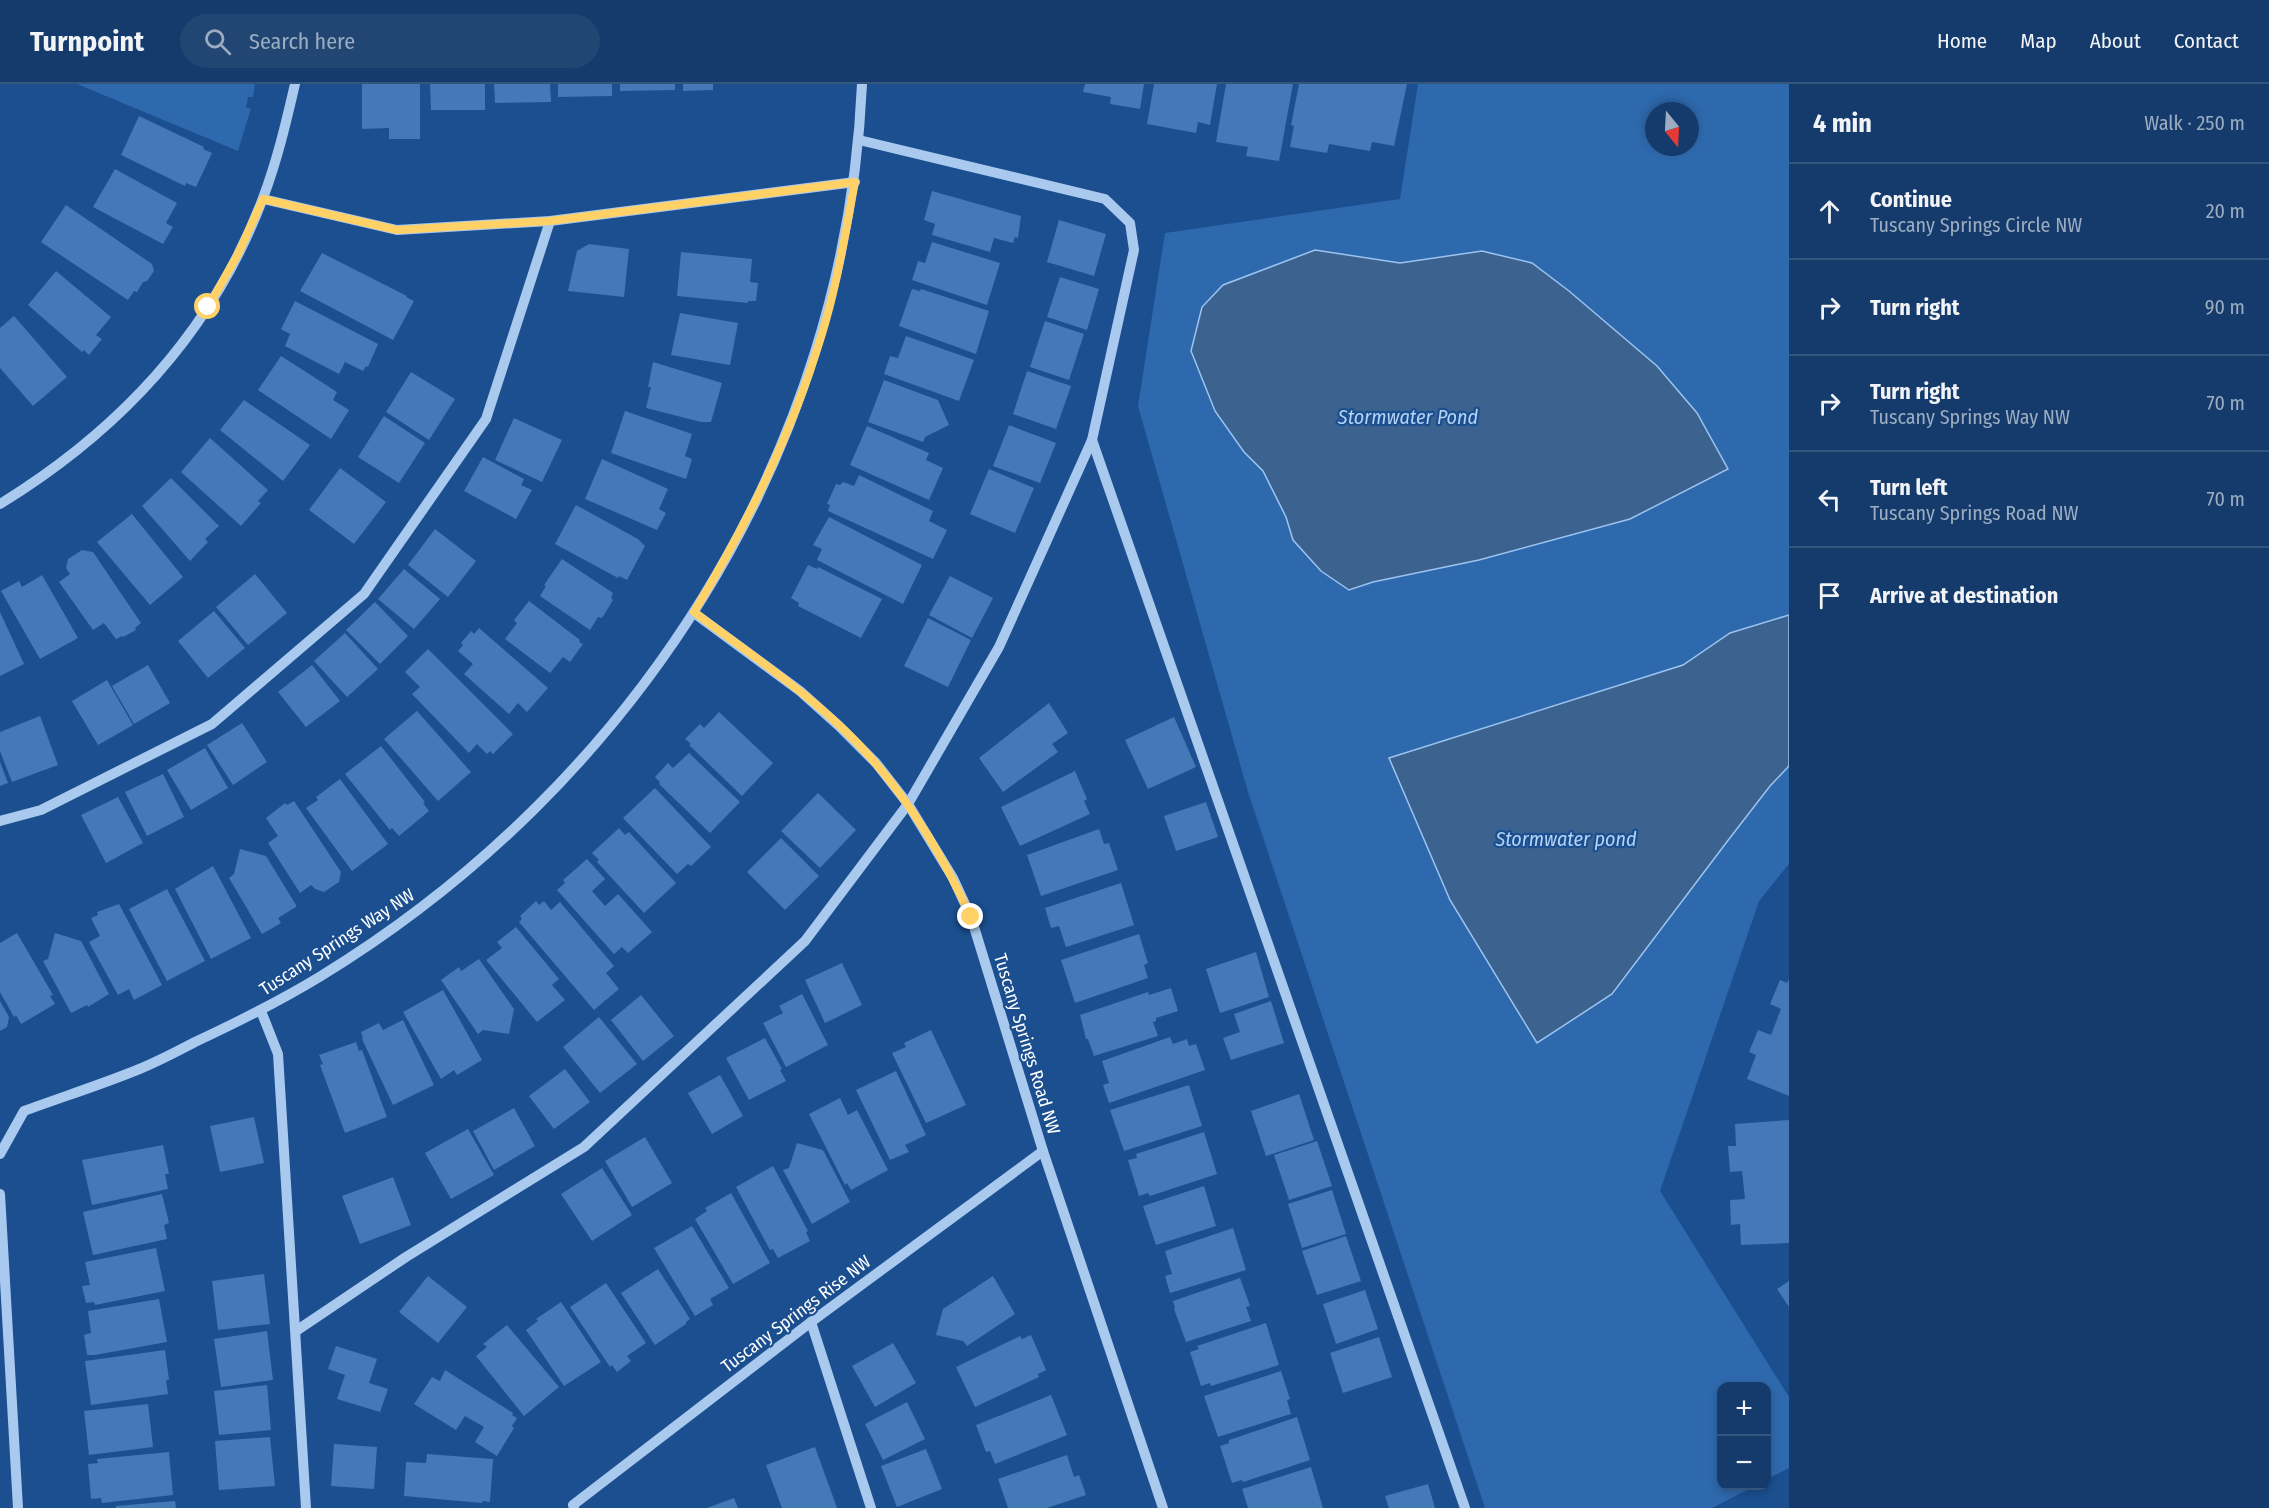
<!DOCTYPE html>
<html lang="en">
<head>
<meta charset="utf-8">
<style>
	:root { --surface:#143b6b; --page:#214673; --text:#f1f3f6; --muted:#9dadc1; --line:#33557e }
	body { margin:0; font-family:"Fira Sans Condensed",sans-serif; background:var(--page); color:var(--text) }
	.controls { position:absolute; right:18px; bottom:18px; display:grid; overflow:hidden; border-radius:12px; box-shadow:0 3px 9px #0003 }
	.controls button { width:54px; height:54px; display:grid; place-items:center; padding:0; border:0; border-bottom:2px solid var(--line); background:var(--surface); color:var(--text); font:30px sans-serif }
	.compass { position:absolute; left:1645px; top:18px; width:54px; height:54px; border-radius:50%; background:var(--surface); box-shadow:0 3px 9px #0003; rotate:162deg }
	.stop { position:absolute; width:18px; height:18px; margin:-14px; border:4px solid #ffd166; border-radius:50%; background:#fff }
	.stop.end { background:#ffd166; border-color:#fff; box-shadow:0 2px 6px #0008 }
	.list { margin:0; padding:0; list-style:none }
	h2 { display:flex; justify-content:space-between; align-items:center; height:78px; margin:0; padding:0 24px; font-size:26px }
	h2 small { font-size:20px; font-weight:400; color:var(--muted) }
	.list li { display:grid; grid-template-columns:39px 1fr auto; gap:18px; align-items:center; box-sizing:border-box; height:96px; padding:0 24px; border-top:2px solid var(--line) }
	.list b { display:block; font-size:22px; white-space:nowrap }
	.list p { margin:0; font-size:20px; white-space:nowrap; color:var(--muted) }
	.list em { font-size:20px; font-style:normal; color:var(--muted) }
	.icon { flex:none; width:33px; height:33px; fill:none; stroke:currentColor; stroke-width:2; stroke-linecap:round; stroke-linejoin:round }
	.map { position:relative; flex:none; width:1789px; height:1424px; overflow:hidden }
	header { display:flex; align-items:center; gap:36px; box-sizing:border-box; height:84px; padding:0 30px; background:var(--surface); border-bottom:2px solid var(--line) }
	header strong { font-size:28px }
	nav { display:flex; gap:33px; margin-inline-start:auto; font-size:21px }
	.search { width:420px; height:54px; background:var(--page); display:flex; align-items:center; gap:15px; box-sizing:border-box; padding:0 21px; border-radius:33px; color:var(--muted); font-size:22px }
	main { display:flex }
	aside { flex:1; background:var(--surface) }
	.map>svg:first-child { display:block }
</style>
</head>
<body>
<header>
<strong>Turnpoint</strong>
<div class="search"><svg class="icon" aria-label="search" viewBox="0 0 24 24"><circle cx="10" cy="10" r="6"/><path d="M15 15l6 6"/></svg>Search here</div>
<nav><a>Home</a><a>Map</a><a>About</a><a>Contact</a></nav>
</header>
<main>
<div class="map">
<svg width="1789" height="1424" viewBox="0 0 1789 1424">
	<rect width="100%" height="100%" fill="#1b4f8f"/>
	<g fill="#2e69ad" fill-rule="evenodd">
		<path d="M77 0H255L253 13H248L246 24H251L238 67Z"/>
		<path d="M1418 0H1789V780L1759 817 1660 1107 1789 1313V1384L1767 1395 1766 1302H1722V1402H1755L1712 1424H1485L1248 708 1138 322 1165 149 1400 115ZM1654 27H1690V63H1654Z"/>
	</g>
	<g fill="#3c6290" stroke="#9cc4f0" stroke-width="1.5">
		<path d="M1315 166 1400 179 1482 167 1532 179 1569 207 1657 282 1697 329 1728 385 1630 435 1479 476 1373 498 1349 506 1321 487 1293 456 1286 433 1263 387 1244 368 1215 327 1191 267 1202 223 1223 201Z"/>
		<path d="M1789 531V682L1770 702 1726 759 1612 910 1537 959 1450 816 1389 674 1683 581 1730 549Z"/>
	</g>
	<g fill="#4478b7">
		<path d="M362 0H420V55H389V44L362 45Z"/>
		<path d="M430 0H485V26H431Z"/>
		<path d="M494 0H550L551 18 495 19Z"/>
		<path d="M558 0H612V12L558 13Z"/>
		<path d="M620 0H675V6L620 7Z"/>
		<path d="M683 0H713V6L683 7Z"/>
		<path d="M1085 0H1144L1140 25 1110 20 1111 13 1083 8Z"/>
		<path d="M1154 0H1217L1210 41 1198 38 1196 49 1147 40Z"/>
		<path d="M1226 0H1293L1279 77 1246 72 1248 63 1216 58Z"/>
		<path d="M1299 0H1407L1394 62 1372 58 1370 67 1329 60 1327 69 1290 63 1294 42 1291 41Z"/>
		<path d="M139 32 204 63 203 65 212 69 196 103 186 99 185 102 121 71Z"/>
		<path d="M115 85 177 119 166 139 173 143 163 160 93 123Z"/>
		<path d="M932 107 1021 132 1018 154 1015 153 1013 159 994 154 990 168 932 151 935 140 924 136Z"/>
		<path d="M66 121 152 180 154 187 147 197 143 198 137 208 134 207 128 216 41 158Z"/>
		<path d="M1059 136 1106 150 1094 192 1047 178Z"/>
		<path d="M932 158 1000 179 987 221 912 196 918 177 925 179Z"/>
		<path d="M589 160 629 165 624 213 568 207 577 167Z"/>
		<path d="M681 168 752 175 750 198 758 199 756 217H748V219L677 212Z"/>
		<path d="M322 169 407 212 406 213 414 217 393 256 300 207Z"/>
		<path d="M56 187 111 233 96 251 102 255 89 271 84 266 82 268 28 221Z"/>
		<path d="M1060 193 1099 205 1087 246 1047 233Z"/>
		<path d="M912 205 920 207 921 205 989 227 976 270 899 242Z"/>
		<path d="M295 217 378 260 368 283 366 282 363 287 345 278 339 290 285 262 290 250 281 245Z"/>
		<path d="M680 229 738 239 730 281 671 271Z"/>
		<path d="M14 232 67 293 33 322 0 284V244Z"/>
		<path d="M1045 237 1084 250 1069 296 1030 283Z"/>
		<path d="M906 252 974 276 959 317 884 290 890 272 898 274Z"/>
		<path d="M281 272 337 308 333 316 349 326 331 355 258 306Z"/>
		<path d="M653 278 722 299 711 338H701L646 324 651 303H648Z"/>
		<path d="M1027 287 1071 302 1056 345 1013 330Z"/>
		<path d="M411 288 455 315 429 356 386 328Z"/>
		<path d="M884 296 938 316 949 341 925 353 923 358 868 338Z"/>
		<path d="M244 316 310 361 283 397 220 346Z"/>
		<path d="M625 327 692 350 685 372 692 375 686 395 611 369Z"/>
		<path d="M384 332 425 359 399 399 358 373Z"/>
		<path d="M514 334 562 356 542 398 495 376Z"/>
		<path d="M1009 341 1056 359 1040 399 993 382Z"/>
		<path d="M867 342 929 369 926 376 943 384 929 416 850 381Z"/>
		<path d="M210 354 268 406 258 417 261 419 241 442 181 388Z"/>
		<path d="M483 373 524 395 521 401 532 406 516 435 464 407Z"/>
		<path d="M602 375 668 405 659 425 666 429 657 446 585 415Z"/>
		<path d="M340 384 386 418 354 460 309 426Z"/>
		<path d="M989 385 1034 404 1015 449 970 430Z"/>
		<path d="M859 391 933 427 929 437 947 446 933 475 828 427 830 421 827 420 836 400 840 401 843 398 854 402Z"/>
		<path d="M171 394 219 442 205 455 208 458 190 477 142 422Z"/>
		<path d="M576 421 638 455 645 462 627 496 619 492 618 494 555 460Z"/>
		<path d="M132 430 183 493 150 521 97 458Z"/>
		<path d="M829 433 922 481 903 520 817 476 822 465 813 461Z"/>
		<path d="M435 445 476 477 448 513 408 481Z"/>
		<path d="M82 466 93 468 141 539 135 544 136 546 123 553 122 552 116 555 104 539 93 546 59 498 70 490 66 484 68 475Z"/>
		<path d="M562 475 613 509 611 514 613 516 602 534 598 533 590 546 540 512 546 502 544 501Z"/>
		<path d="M808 481 817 485 818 483 882 515 861 554 798 522 799 519 791 514Z"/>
		<path d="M404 485 440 515 414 545 378 515Z"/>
		<path d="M255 490 287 529 248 561 216 523Z"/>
		<path d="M42 491 78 554 40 575 1 507 19 497 22 503Z"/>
		<path d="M950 492 993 514 972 554 929 531Z"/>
		<path d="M529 517 580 556 579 558 583 560 570 578 563 573 550 589 505 555 517 539 514 536Z"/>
		<path d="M375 518 408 552 380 580 346 546Z"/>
		<path d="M214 527 245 564 208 594 178 557Z"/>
		<path d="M0 528 24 580 0 592Z"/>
		<path d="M928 534 971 556 948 603 904 582Z"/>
		<path d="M479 544 548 604 527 628 518 619 509 630 464 590 473 580 458 567 463 561 461 559 471 547 474 550Z"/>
		<path d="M345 549 378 585 347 613 314 577Z"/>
		<path d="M428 565 513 650 493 670 490 667 487 670 477 660 469 669 412 610 420 603 405 588Z"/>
		<path d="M148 581 170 619 134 640 112 602Z"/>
		<path d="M312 581 340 617 306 643 278 608Z"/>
		<path d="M107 596 133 641 98 661 72 617Z"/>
		<path d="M1049 619 1068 649 1052 660 1058 668 1003 708 979 674Z"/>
		<path d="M417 627 471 688 438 717 384 655Z"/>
		<path d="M719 628 773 679 742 712 689 661 691 660 685 655 700 640 704 644Z"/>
		<path d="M40 632 58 681 12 698 0 667V648Z"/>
		<path d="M1174 633 1196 683 1148 705 1125 656Z"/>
		<path d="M242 639 267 678 233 701 207 661Z"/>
		<path d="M381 662 425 718 423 719 429 727 399 752 392 744 390 746 345 690Z"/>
		<path d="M205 664 228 704 191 726 167 686Z"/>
		<path d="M689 669 740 718 710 749 659 700 660 698 655 693 668 679 673 684Z"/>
		<path d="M0 678 8 699 0 702Z"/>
		<path d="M1075 687 1087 715 1084 717 1090 730 1020 762 1001 723Z"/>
		<path d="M163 690 184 733 147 752 125 708Z"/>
		<path d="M340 695 388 760 352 787 306 724 318 716 316 713Z"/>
		<path d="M655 704 711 763 691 782 688 780 677 790 623 734Z"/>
		<path d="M818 709 856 746 820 784 781 747Z"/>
		<path d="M118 713 143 759 106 779 81 731Z"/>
		<path d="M294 717 341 788 339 798 324 808 315 805 311 801 300 809 268 759 278 752 266 734 285 719 287 721Z"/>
		<path d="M1206 718 1218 753 1176 767 1164 732Z"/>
		<path d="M619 744 625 751 629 748 676 799 644 829 597 778 599 776 592 769Z"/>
		<path d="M1099 745 1104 760 1109 759 1118 786 1041 812 1027 771Z"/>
		<path d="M781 754 819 792 785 826 747 788Z"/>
		<path d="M240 765 266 772 296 821V823L278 834 281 839 262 850 229 794 234 790Z"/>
		<path d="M587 775 605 795 592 807 605 822 618 810 652 848 628 869 622 863 614 870 557 806 565 799 563 796Z"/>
		<path d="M213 782 251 854 211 875 175 805Z"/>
		<path d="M1121 799 1134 841 1066 863 1059 842 1051 844 1045 824Z"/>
		<path d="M167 805 205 877 167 897 129 825Z"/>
		<path d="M536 817 539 821 544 817 551 826 560 818 614 882 606 889 619 905 594 926 519 838 522 835 520 832Z"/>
		<path d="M119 820 162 901 134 916 129 905 118 911 89 858 100 852 91 834 98 831 97 828Z"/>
		<path d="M516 843 559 895 552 901 565 916 537 938 486 876 502 864 497 858Z"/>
		<path d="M17 849 53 911 50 912 55 920 21 940 16 931 14 933 0 908V859Z"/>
		<path d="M55 849 81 857 109 910 88 923 87 921 71 929 43 877 48 875Z"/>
		<path d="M1139 850 1148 879 1144 881 1148 894 1075 919 1061 876Z"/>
		<path d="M1256 868 1269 913 1220 929 1206 885Z"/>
		<path d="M479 875 514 925 509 950 483 946 478 950 441 896 459 883 461 887Z"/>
		<path d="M842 879 862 921 825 939 805 896Z"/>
		<path d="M1789 895V1012L1747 995 1756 971 1749 968 1758 946 1771 951 1781 925 1770 920 1780 896 1787 899Z"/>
		<path d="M1171 904 1178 927 1156 934V937L1153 938 1158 952 1094 972 1088 955H1086L1080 931 1148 908 1149 911Z"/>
		<path d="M443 906 482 976 457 991 454 986 441 995 403 928Z"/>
		<path d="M802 910 828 961 786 983 763 939 783 929 779 922Z"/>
		<path d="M641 911 674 952 643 977 611 936Z"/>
		<path d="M0 917 9 933 7 943 0 947Z"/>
		<path d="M1271 917 1284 959 1231 976 1223 954 1240 948 1234 930Z"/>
		<path d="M599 933 637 980 600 1009 563 963Z"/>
		<path d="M403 936 434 1001 393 1021 362 955 363 954 361 948 379 939 383 946Z"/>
		<path d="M931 946 966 1021 926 1039 892 969 906 963 904 959Z"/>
		<path d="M1170 953 1173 960 1187 955 1189 962 1196 960 1205 986 1109 1019 1103 1001 1109 999 1102 977Z"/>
		<path d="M765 954 782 985 780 986 786 997 749 1016 726 974Z"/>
		<path d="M356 958 359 967 362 966 387 1033 345 1049 320 981 323 980 319 971Z"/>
		<path d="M565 985 590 1018 554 1045 529 1012Z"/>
		<path d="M896 987 926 1051 905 1061 909 1068 890 1076 856 1006Z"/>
		<path d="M720 991 743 1032 712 1050 688 1009Z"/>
		<path d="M1189 1001 1202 1042 1124 1067 1110 1026Z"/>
		<path d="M1299 1010 1314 1056 1266 1072 1251 1027Z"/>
		<path d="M840 1014 848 1031 857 1026 888 1086 851 1106 847 1099 845 1101 809 1030Z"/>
		<path d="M514 1024 535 1062 494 1086 473 1047Z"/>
		<path d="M254 1033 264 1079 220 1088 210 1042Z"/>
		<path d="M1789 1036V1159L1741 1161 1740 1140 1731 1141 1730 1116 1745 1115 1742 1087 1730 1088 1728 1062H1736L1735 1040Z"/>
		<path d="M468 1045 494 1091 451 1115 425 1069Z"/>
		<path d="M1204 1048 1217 1090 1150 1112 1148 1109 1139 1112 1128 1076 1137 1074 1136 1070Z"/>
		<path d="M645 1053 672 1099 632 1123 605 1077Z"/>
		<path d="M1317 1057 1332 1102 1289 1116 1274 1071Z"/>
		<path d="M797 1059 823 1066 850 1118 812 1140 783 1086 789 1084Z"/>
		<path d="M163 1061 169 1090H165L168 1105 92 1121 82 1076Z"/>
		<path d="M773 1082 808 1147 806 1148 810 1157 778 1174 773 1165 770 1166 736 1103Z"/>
		<path d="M602 1084 632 1131 592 1157 561 1110Z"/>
		<path d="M393 1093 411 1141 360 1160 342 1112Z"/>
		<path d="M1204 1102 1216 1142 1156 1161 1143 1122Z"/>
		<path d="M1332 1106 1346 1150 1302 1164 1288 1120Z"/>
		<path d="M731 1109 770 1179 733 1200 695 1135 707 1127 705 1124Z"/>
		<path d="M162 1110 169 1139 164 1141 167 1155 93 1171 83 1128Z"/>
		<path d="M692 1142 729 1204 710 1215 713 1221 695 1232 654 1164Z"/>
		<path d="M1233 1144 1246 1186 1170 1209 1165 1192 1172 1190 1165 1167Z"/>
		<path d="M1346 1152 1361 1197 1317 1211 1302 1167Z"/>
		<path d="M156 1164 165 1207 95 1221 94 1218 86 1219 82 1202 90 1201 85 1178Z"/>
		<path d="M658 1185 690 1235 686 1238V1240L655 1261 621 1209Z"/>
		<path d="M264 1190 270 1240 218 1246 212 1197Z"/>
		<path d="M428 1192 467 1223 438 1259 399 1228Z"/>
		<path d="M993 1192 1015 1230 967 1262 963 1257 936 1251 943 1225Z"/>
		<path d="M1240 1194 1250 1222 1246 1223 1251 1237 1186 1258 1174 1225 1175 1224 1173 1217Z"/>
		<path d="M1789 1197V1223L1777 1205Z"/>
		<path d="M606 1199 646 1259 627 1272 631 1277 617 1288 612 1281 610 1283 570 1223Z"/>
		<path d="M1365 1206 1378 1245 1336 1260 1323 1220Z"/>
		<path d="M159 1215 167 1258 95 1271H87L84 1251 91 1249 88 1227Z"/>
		<path d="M561 1218 601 1278 564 1302 526 1246 538 1237 536 1235Z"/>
		<path d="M1266 1239 1279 1281 1211 1302 1210 1299 1201 1302 1190 1268 1199 1265 1197 1262Z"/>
		<path d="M507 1241 559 1303 524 1332 476 1272 487 1263 483 1260Z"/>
		<path d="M267 1247 273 1296 221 1303 214 1255Z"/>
		<path d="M1031 1251 1046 1286 1038 1290 1039 1293 975 1323 956 1283 1020 1252 1022 1255Z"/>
		<path d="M1379 1253 1392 1293 1343 1309 1330 1269Z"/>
		<path d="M893 1259 916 1299 875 1323 852 1282Z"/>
		<path d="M336 1262 377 1275 369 1299 388 1305 380 1328 337 1315 345 1291 328 1285Z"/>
		<path d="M165 1266 169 1296H166L168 1310 91 1321 85 1277Z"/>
		<path d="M445 1286 513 1329 512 1331 517 1334 512 1342 514 1344 497 1372 475 1358 484 1343 465 1332 456 1346 414 1320 432 1293 440 1297Z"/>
		<path d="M1281 1287 1290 1315 1287 1316 1291 1330 1218 1353 1204 1312Z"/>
		<path d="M267 1301 271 1346 219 1351 214 1307Z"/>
		<path d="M1051 1311 1067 1351 995 1380 990 1367 986 1368 976 1341Z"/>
		<path d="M907 1318 925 1355 883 1376 865 1340Z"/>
		<path d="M148 1320 153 1363 89 1371 84 1327Z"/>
		<path d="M1297 1333 1310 1376 1243 1398 1242 1396 1232 1399 1220 1362 1229 1359V1356Z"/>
		<path d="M270 1353 275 1402 219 1406 215 1357Z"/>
		<path d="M334 1360 377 1363 374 1405 331 1402Z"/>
		<path d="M815 1363 837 1424H782L766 1381Z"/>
		<path d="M926 1365 942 1405 897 1423 881 1382Z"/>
		<path d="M169 1368 173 1411 102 1419 101 1414 91 1415 88 1380 98 1379 97 1375Z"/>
		<path d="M427 1370 493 1375 490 1418 483 1417 482 1419 404 1412 406 1378 426 1379Z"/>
		<path d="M1067 1371 1074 1393 1079 1391 1086 1411 1047 1424H1008L998 1395Z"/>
		<path d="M1311 1383 1323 1424H1248L1242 1405Z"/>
		<path d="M1428 1400 1435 1424H1389L1385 1412Z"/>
		<path d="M734 1414 738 1424H707Z"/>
		<path d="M175 1417 176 1424H116V1422Z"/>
	</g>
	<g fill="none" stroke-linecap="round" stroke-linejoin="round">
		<g stroke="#a9c9ee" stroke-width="10">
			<path d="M263 115 397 146 550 137 855 98"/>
			<path d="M1092 356 1465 1424"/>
			<path d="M0 420C119 347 213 247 263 114 277 77 286 39 295 0"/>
			<path d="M694 529 800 607 839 642 876 679 908 720 953 794 971 833 1043 1067 1163 1424"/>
			<path d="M0 737 41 726 212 640 364 510 486 335 550 137"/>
			<path d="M261 927 278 970 306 1424"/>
			<path d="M0 1070 24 1027C62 1013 100 1001 137 986 157 978 176 968 195 958 238 938 280 917 321 892 635 700 846 370 862 0"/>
			<path d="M0 1110 18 1424"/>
			<path d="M811 1238 871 1424"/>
			<path d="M296 1247 406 1173 584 1063 805 857 908 720 999 563 1092 356 1134 166 1130 139 1105 115 859 56"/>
			<path d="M574 1424 573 1421 811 1238 1043 1067"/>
		</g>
	</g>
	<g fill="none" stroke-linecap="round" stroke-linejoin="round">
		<path stroke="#ffd166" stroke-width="8" d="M208 223 238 170 263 115 397 146 550 137 855 98C845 150 837 202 821 253 791 352 747 440 694 528 743 565 794 599 839 641 897 695 938 761 971 833"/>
	</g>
	<g text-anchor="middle" stroke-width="4.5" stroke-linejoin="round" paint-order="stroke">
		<g font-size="18" fill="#fff" stroke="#1b4f8f">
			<text transform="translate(337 858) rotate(-33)" y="6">Tuscany Springs Way NW</text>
			<text transform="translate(1027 960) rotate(73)" y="6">Tuscany Springs Road NW</text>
			<text transform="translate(796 1230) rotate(-37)" y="6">Tuscany Springs Rise NW</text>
		</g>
		<g font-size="20" font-style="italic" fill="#b5d3f5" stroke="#1b4f8f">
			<text x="1408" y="340">Stormwater Pond</text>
			<text x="1566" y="762">Stormwater pond</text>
		</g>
	</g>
</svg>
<div class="controls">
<button>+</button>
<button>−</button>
</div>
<svg class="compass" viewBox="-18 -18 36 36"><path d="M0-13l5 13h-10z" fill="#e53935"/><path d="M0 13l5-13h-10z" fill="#9dadc1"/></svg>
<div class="stop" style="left:208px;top:223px"></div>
<div class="stop end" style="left:971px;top:833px"></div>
</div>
<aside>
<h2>4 min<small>Walk · 250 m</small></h2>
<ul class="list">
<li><svg class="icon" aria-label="ahead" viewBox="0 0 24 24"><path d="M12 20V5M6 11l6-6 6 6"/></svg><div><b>Continue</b><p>Tuscany Springs Circle NW</p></div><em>20 m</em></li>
<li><svg class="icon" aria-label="right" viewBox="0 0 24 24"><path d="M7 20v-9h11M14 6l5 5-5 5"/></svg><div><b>Turn right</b></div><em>90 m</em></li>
<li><svg class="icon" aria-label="right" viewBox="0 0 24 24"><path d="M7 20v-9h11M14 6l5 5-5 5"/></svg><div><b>Turn right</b><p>Tuscany Springs Way NW</p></div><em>70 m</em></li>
<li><svg class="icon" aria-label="left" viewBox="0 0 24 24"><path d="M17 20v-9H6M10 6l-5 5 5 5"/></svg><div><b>Turn left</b><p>Tuscany Springs Road NW</p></div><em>70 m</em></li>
<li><svg class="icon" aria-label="arrive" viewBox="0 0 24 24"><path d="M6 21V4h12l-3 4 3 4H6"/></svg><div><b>Arrive at destination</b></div></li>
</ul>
</aside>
</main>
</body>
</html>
